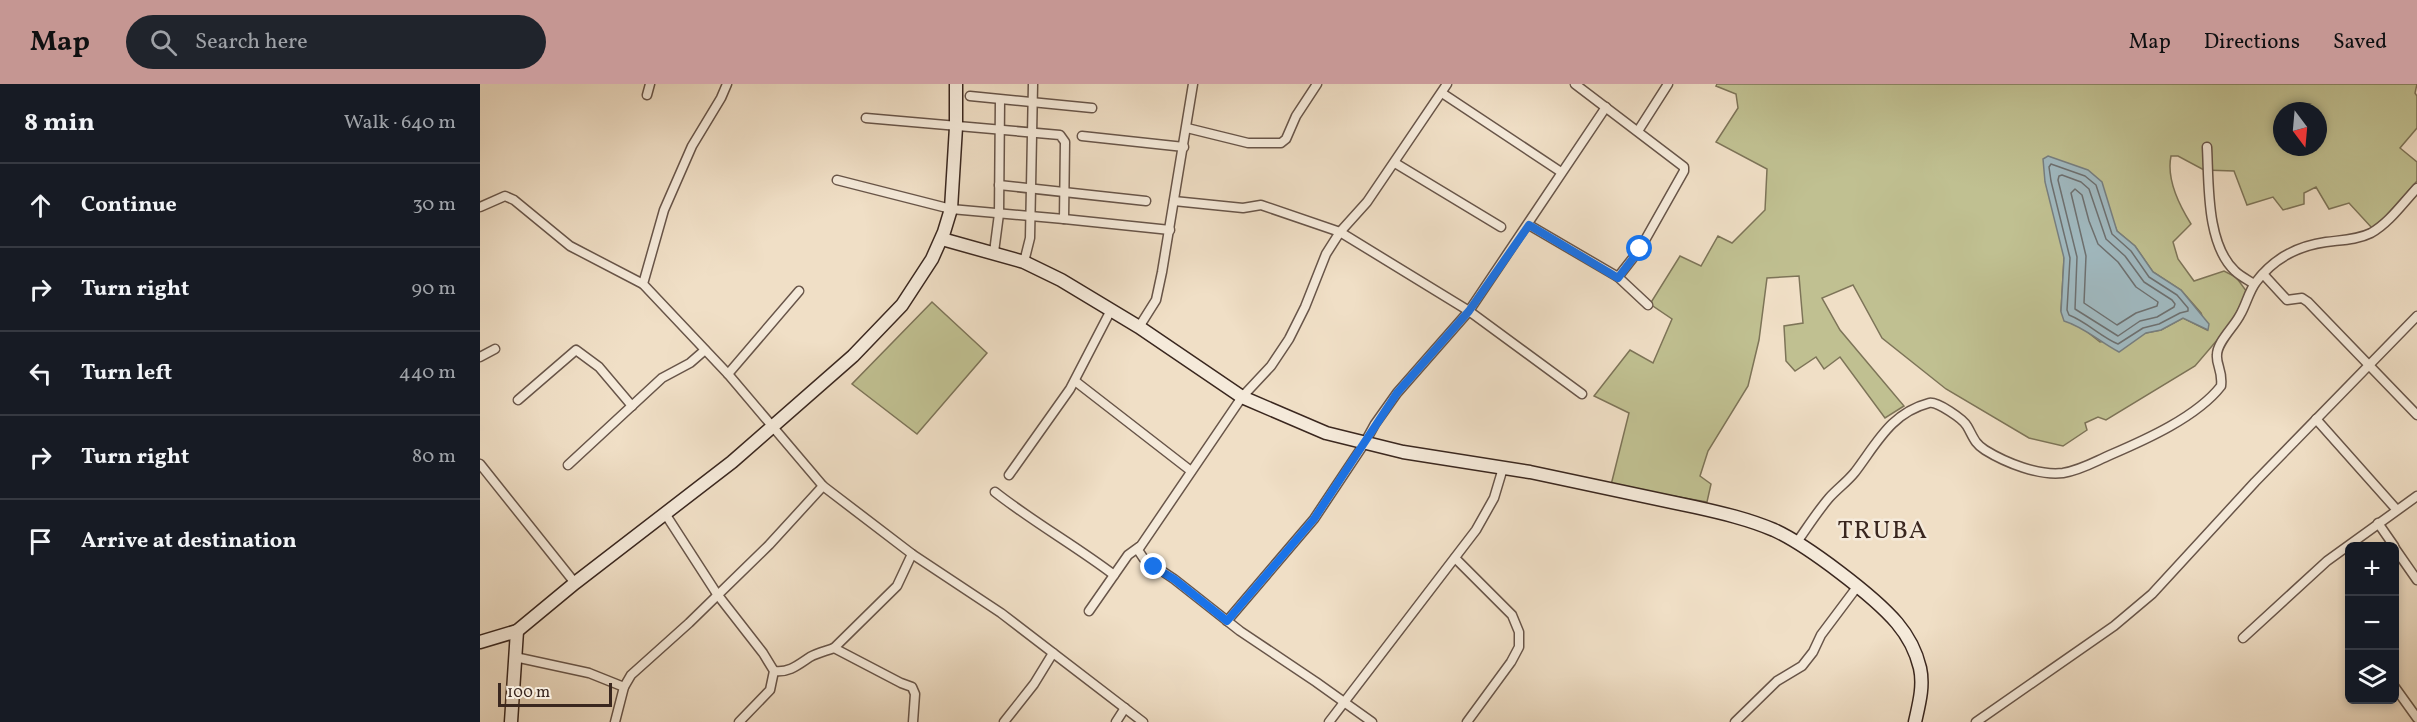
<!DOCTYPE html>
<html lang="en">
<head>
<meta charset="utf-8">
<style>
	:root { --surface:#171b24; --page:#20242c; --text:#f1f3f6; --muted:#9ea1a6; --line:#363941; --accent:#c59692 }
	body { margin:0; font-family:Vollkorn,serif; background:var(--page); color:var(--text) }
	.controls { position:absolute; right:18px; bottom:18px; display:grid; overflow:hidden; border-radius:9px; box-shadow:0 3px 9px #0003 }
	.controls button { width:54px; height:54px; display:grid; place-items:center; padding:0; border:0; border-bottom:2px solid var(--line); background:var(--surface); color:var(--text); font:30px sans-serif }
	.compass { position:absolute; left:1793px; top:18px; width:54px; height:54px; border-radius:50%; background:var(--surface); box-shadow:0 3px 9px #0003; rotate:164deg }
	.scale { position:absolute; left:18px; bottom:15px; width:114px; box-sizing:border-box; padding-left:6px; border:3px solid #3a271f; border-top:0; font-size:16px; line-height:21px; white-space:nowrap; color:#3a271f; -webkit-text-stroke:4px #f5eada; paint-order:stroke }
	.stop { position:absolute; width:18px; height:18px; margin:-14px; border:4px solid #1a73e8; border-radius:50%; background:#fff }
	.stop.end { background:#1a73e8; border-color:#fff; box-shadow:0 2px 6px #0008 }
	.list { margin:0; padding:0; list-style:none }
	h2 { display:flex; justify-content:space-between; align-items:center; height:78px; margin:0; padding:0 24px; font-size:26px }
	h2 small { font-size:20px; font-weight:400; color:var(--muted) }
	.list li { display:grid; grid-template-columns:39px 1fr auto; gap:18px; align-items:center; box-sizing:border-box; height:84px; padding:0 24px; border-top:2px solid var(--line) }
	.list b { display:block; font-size:22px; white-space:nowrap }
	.list em { font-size:20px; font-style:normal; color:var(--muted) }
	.icon { flex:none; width:33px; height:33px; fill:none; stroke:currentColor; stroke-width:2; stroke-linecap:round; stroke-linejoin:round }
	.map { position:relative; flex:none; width:1937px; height:638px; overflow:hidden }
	header { display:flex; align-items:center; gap:36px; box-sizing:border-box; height:84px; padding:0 30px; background:var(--accent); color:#111 }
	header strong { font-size:28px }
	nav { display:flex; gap:33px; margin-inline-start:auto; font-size:21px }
	.search { width:420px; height:54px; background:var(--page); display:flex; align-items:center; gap:15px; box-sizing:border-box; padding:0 21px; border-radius:33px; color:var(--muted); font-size:22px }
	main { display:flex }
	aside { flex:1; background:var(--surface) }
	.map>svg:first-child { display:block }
</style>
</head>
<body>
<header>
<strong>Map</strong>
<div class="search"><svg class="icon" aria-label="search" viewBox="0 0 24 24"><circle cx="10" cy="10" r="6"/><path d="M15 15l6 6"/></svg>Search here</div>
<nav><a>Map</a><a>Directions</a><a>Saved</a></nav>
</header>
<main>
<aside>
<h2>8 min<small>Walk · 640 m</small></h2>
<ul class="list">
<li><svg class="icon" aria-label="ahead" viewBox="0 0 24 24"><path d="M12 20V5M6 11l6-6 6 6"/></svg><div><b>Continue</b></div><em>30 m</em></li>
<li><svg class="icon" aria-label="right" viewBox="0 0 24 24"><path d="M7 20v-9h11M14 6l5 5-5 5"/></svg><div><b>Turn right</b></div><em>90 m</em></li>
<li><svg class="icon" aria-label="left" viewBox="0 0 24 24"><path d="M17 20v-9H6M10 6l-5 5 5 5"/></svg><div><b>Turn left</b></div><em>440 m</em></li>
<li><svg class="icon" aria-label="right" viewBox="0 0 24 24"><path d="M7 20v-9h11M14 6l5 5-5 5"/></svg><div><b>Turn right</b></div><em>80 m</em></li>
<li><svg class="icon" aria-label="arrive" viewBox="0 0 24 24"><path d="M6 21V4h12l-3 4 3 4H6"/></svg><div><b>Arrive at destination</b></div></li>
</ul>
</aside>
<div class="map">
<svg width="1937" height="638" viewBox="0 0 1937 638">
	<rect width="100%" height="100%" fill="#f0dfc6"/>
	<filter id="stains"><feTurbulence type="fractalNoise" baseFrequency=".00333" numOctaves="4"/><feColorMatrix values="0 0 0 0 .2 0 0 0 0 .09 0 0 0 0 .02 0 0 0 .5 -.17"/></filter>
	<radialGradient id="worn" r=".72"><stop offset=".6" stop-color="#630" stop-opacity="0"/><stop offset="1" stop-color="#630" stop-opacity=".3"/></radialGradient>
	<g fill="#c0c091" stroke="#7d7458" stroke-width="1.5" fill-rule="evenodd">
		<path d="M1237 0H1937L1935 9 1937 12V44L1920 64 1937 78V97L1905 133 1892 144 1869 119 1849 125 1836 103 1824 109V120L1803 126 1793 113 1767 121 1754 87 1724 86 1698 72H1691C1686 96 1699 121 1711 140L1693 158 1698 175 1714 197 1744 187 1756 193 1767 208 1750 241 1715 282 1626 336 1618 333 1605 339 1607 346 1583 362 1549 354 1466 305 1402 254 1373 201 1342 214 1360 246 1424 322 1405 334 1360 273 1344 285 1336 273 1315 287 1306 277 1304 242 1323 239 1319 192 1287 194 1279 256 1268 302 1228 367 1220 392 1231 400 1227 418 1131 401 1149 329 1114 312 1150 266 1173 279 1192 235 1170 220 1200 172 1221 182 1238 152 1252 159 1285 126 1287 85 1236 58 1258 24 1256 10 1236 2ZM1802 27H1838V63H1802ZM1630 130 1637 147 1655 162 1673 188 1701 206 1721 229 1727 246 1703 234 1681 246 1620 258 1581 227 1584 174Z"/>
		<path d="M452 218 507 269 437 350 372 300Z"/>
	</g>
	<path fill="#a0b9c0" stroke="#777f80" stroke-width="1.5" d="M1568 72 1608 86 1622 98 1637 147 1655 162 1673 188 1701 206 1729 240 1728 246 1703 234 1681 246 1666 249 1639 268C1620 258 1604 243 1584 237L1581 228 1584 174 1565 98 1563 75Z"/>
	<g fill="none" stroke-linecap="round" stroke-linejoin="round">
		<g stroke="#6d7070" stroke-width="1.5">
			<path d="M1571 80 1605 92 1616 101 1632 150 1651 167 1669 193 1697 211 1708 224V227L1700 229 1679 240 1663 244 1638 260C1621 253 1607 238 1589 231L1587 226 1590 174 1571 97 1569 83Z"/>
			<path d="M1582 91 1601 98 1609 105 1626 155 1645 172 1664 198 1692 216 1695 220 1694 223 1677 233 1660 237 1638 252 1595 225 1597 173 1578 96 1579 92Z"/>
			<path d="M1595 105 1602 111 1609 137 1618 160 1638 178 1656 203 1678 218 1677 222 1656 229 1637 241 1604 219 1606 172 1591 109Z"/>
		</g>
		<g stroke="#685549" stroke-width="11">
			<g id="street">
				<path d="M247 0 241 14 212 62 184 126 163 200 248 290 343 402 432 470 521 529 663 638"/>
				<path d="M1095 0 1204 83V87L1160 165 1138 193"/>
				<path d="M962 9 1081 88"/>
				<path d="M167 11 170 0"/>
				<path d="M490 12 612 24"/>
				<path d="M707 44 768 59H801L806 55 816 32 837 0"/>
				<path d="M1158 47 1188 0"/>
				<path d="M602 52 704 63"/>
				<path d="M1727 63C1729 99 1726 160 1755 187 1760 192 1768 196 1774 200"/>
				<path d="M915 79 1021 143"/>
				<path d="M357 96 471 125 584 135 585 58 580 51 386 34"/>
				<path d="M519 101 666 117"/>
				<path d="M694 117 763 124 781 121 860 148 989 227 1102 310"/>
				<path d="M0 123 25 112 34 116 90 162 163 200"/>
				<path d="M584 135 690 146"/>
				<path d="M1049 141 1138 193 1168 221"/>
				<path d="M514 168 519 130 520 16"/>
				<path d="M544 178 550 154 553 0"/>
				<path d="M1783 190 1807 216 1822 214 1828 218 1937 331"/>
				<path d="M659 243 676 216 682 188 713 0"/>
				<path d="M0 273 15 265"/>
				<path d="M248 290 319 207"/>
				<path d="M595 297 711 387"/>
				<path d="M38 316 96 266 119 283 152 322"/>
				<path d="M1836 335 1916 425"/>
				<path d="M0 380 95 499"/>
				<path d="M88 381 182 294 210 279 225 266"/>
				<path d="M529 391 590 305 631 226"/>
				<path d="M515 408C553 438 596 462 634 491"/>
				<path d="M186 431 237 510 283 569 294 587 290 606 259 638"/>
				<path d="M1898 439 1914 462"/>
				<path d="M1317 458C1327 444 1337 428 1349 414 1357 405 1367 398 1375 388 1397 359 1411 329 1449 319 1457 317 1483 335 1487 342 1493 352 1494 359 1505 366 1526 379 1559 392 1583 389 1601 386 1614 378 1630 371 1665 356 1717 333 1741 302 1743 287 1736 281 1737 271 1737 258 1754 243 1760 231 1766 221 1769 207 1776 198 1793 175 1818 162 1846 158 1861 156 1877 156 1891 149 1909 139 1923 119 1937 104"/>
				<path d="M1914 463 1937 496"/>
				<path d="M432 470 417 502 354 564 421 599 432 603 435 610 433 638"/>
				<path d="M975 474 1032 531 1039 548V563L1031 578 987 638"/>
				<path d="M609 527 648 471 659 463"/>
				<path d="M747 537 834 435 884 360 895 340 917 309 989 227 1126 23"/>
				<path d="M1763 554 1847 477 1937 412"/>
				<path d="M35 573 109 589 144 603"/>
				<path d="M294 587C309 589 318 581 330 573 337 569 346 567 354 564"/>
				<path d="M1914 602 1937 634"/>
				<path d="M135 638 144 603 151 591 209 539 289 461 343 402"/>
				<path d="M524 638 554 600 573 569"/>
				<path d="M636 638 645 624"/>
				<path d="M849 638 996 446 1014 414 1023 384"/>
				<path d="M892 638 836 598 760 547 694 495 664 475 658 466 762 313 791 282 809 255 825 223 846 170 860 148 887 118 967 0"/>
				<path d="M1255 638 1297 597 1322 582 1333 568 1341 551 1377 503"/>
				<path d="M1496 638 1634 542 1672 510 1775 398 1937 232"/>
			</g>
		</g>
		<g stroke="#3a271f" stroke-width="15">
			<g id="secondary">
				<path d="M462 155 544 178 581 196 659 243 762 313 846 349 923 368 1050 388 1215 423C1242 429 1268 435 1294 446 1327 461 1394 512 1417 539 1428 552 1436 567 1440 584 1444 602 1439 620 1435 638"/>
				<path d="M0 558 37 547 95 499 252 378 373 272 422 221 452 175 464 148 471 125 476 43V0"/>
				<path d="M31 638 37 547"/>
			</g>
		</g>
		<use href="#street" stroke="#f5eada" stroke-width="8"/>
		<use href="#secondary" stroke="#f5eada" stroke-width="12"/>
	</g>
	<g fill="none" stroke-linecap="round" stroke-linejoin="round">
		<path stroke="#1a73e8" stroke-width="8" d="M674 483 694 495 747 537 834 435 917 309 989 227 1049 141 1138 194 1160 165"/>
	</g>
	<g text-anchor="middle" stroke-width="5" stroke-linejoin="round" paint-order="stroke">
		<g font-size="26" letter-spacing="1.5" fill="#3a271f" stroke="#f5eada">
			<text x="1403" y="454">TRUBA</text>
		</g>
	</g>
	<rect width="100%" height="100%" filter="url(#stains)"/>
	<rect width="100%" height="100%" fill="url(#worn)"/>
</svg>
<div class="controls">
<button>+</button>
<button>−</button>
<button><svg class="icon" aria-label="layers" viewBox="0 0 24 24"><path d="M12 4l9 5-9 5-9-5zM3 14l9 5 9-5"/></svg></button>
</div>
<svg class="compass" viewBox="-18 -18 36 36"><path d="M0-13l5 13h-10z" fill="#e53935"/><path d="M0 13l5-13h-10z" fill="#9ea1a6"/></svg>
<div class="scale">100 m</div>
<div class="stop" style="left:1160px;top:165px"></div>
<div class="stop end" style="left:674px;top:483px"></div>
</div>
</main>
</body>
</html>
